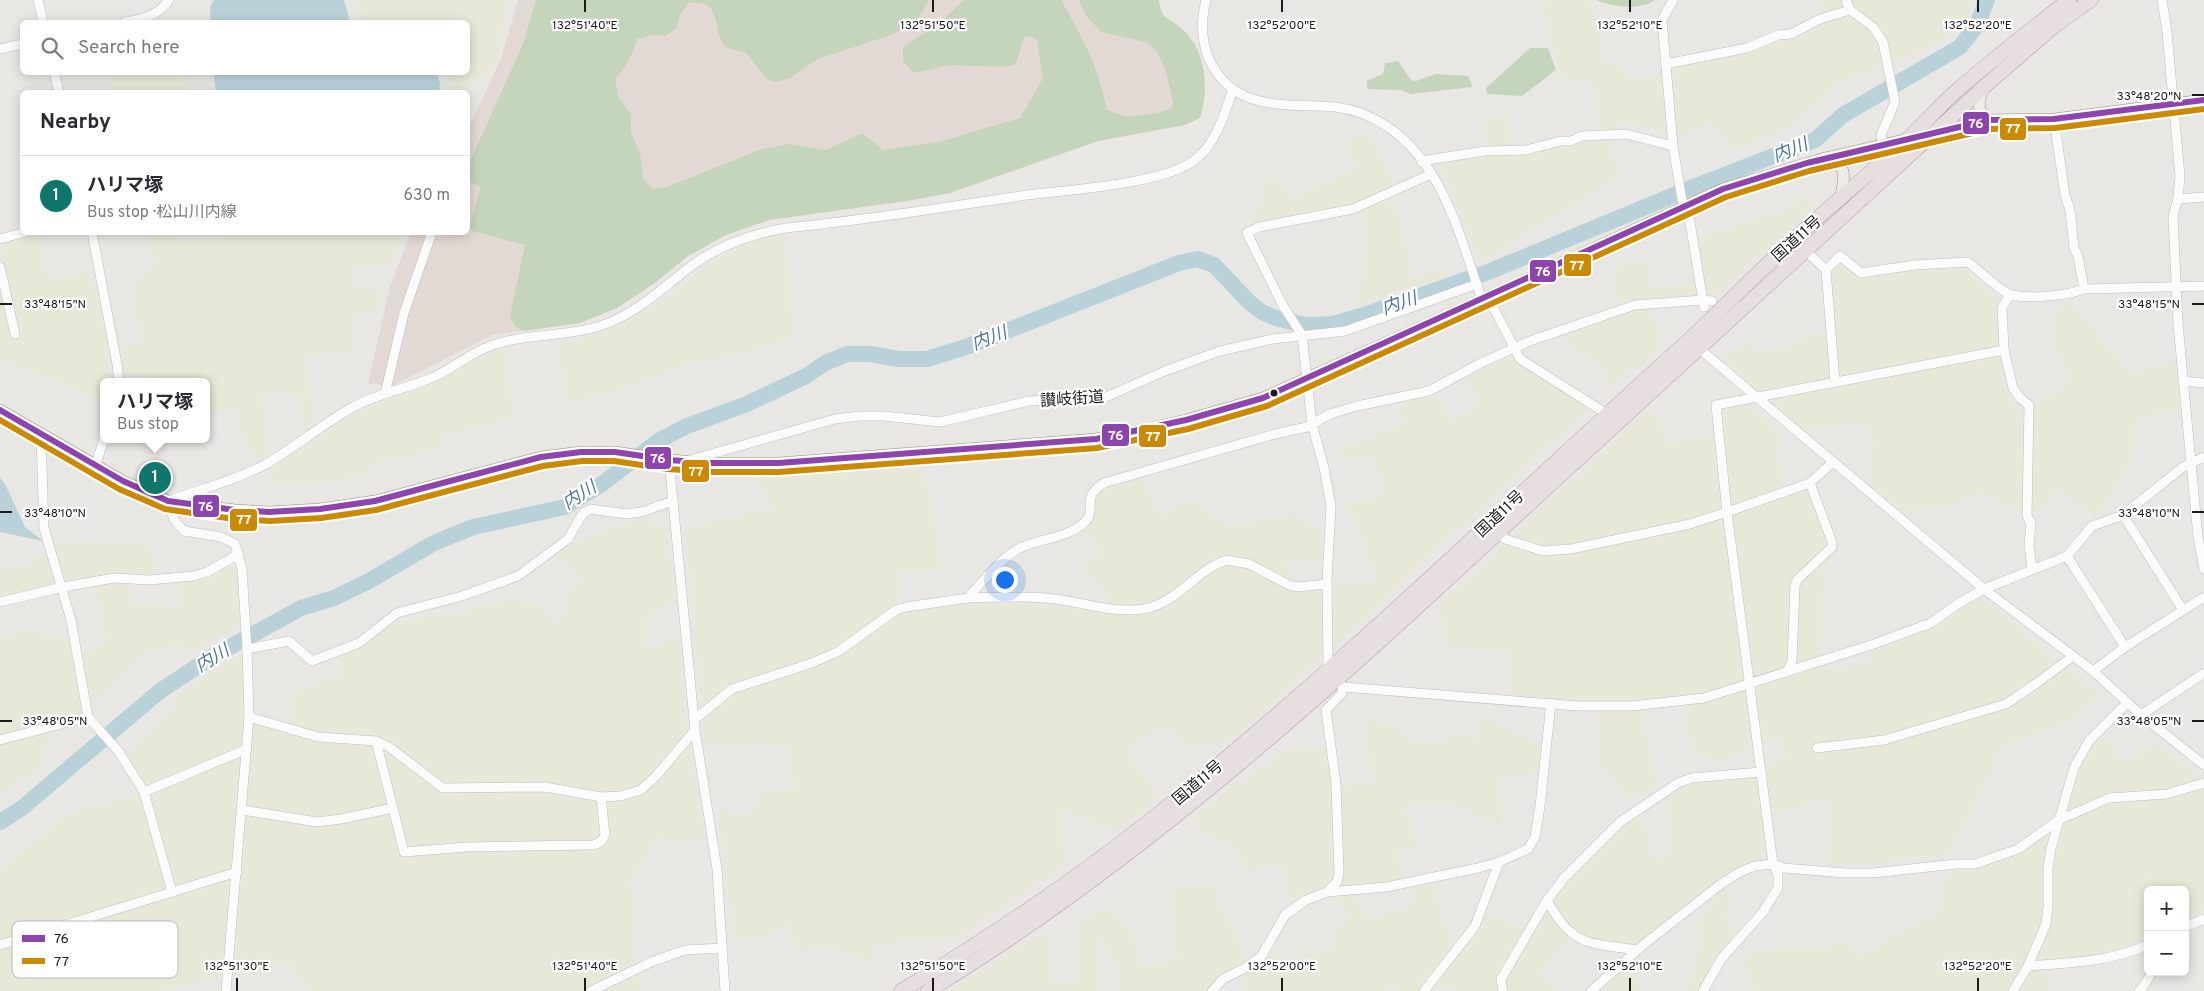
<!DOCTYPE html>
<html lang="en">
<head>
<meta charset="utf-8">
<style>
	:root { --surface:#fff; --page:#f2f2f3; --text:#2b2b33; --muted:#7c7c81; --line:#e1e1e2; --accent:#0f766e }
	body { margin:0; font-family:Overpass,"Noto Sans JP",sans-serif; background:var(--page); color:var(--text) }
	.controls { position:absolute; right:15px; bottom:15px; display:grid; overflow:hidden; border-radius:8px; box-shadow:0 2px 12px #0003 }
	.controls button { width:45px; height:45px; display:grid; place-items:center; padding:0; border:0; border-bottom:1px solid var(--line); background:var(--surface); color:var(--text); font:25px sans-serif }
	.you { position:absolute; left:1004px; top:579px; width:18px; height:18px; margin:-12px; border:4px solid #fff; border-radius:50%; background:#1a73e8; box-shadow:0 0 0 8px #1a73e833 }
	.badge { display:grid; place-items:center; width:32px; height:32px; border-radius:50%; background:var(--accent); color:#fff; font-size:16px; font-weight:700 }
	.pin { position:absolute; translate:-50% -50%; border:2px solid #fff; box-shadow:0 1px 5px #0006 }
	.popup { position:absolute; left:100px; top:378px; width:110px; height:65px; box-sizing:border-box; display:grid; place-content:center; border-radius:8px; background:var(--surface); filter:drop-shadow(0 1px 4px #0005); font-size:16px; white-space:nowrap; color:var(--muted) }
	.popup b { font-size:19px; color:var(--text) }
	.popup::after { content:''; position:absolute; left:50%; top:100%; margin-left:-10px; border:10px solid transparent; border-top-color:var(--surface) }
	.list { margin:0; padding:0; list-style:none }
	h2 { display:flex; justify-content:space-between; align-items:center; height:65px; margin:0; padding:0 20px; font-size:21px }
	h2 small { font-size:16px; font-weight:400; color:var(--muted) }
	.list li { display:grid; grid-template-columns:32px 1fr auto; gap:15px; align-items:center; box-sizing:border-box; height:80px; padding:0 20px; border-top:1px solid var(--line) }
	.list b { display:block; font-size:19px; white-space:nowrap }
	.list p { margin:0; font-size:16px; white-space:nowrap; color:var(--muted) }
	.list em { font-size:16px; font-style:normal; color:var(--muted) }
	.icon { flex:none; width:28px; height:28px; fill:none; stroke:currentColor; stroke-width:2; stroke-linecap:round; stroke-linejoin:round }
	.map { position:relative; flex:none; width:2204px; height:991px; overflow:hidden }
	.search { position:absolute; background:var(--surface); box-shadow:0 2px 12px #0003; left:20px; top:20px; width:450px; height:55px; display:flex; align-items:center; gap:12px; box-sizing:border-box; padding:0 18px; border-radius:8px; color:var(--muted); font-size:19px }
	.panel { position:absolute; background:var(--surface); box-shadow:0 2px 12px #0003; left:20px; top:90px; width:450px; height:145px; border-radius:8px }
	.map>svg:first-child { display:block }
</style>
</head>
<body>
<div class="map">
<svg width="2204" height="991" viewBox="0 0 2204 991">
	<rect width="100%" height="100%" fill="#e9e7e4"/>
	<path fill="#e3d9d4" d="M518 0H1150L1181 104 1158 129 1098 141 950 193 906 201 769 220 726 235 688 256 656 282 617 308 580 323 492 335 394 385 368 384 390 286 411 233 468 232V129L501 59Z"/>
	<g fill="#e7e8d8">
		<path d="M358 0H508L503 19 498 57 487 73 474 85 465 92H454L449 73 468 72V22H363Z"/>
		<path d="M1558 0H1588L1599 30 1601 61 1616 66 1631 79 1661 74 1669 69 1724 57 1775 41 1800 39 1808 33 1829 24 1820 0H1974L1964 20 1944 38 1894 63 1840 81 1786 129 1734 150 1708 121 1685 136 1620 121 1611 151 1620 175 1479 262 1464 220 1439 162 1490 154 1482 122 1506 113 1513 154 1552 147 1571 146 1584 141 1600 140 1596 91 1584 78 1566 82 1549 38 1544 3Z"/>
		<path d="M112 73H182L184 92H113L110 79 113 76Z"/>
		<path d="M1367 132 1393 185 1390 186 1413 278 1444 269 1446 275 1357 306 1356 303 1361 290 1366 235 1361 210 1357 202 1345 206 1287 216 1251 225 1256 209 1260 206 1264 188 1274 174 1290 202 1357 166 1345 141Z"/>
		<path d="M1809 195 1814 204 1773 244 1761 251 1714 296H1706L1705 293 1649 299 1647 305 1662 342 1661 347 1639 368H1634L1631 370 1612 387 1608 384 1603 366 1573 345 1562 333 1624 312 1617 298 1615 289 1618 266 1647 261 1651 291 1689 282 1693 280 1704 265 1700 237 1773 213 1778 216Z"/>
		<path d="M38 233 48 281 91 271 108 344 109 382H104V400L93 399 73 387 0 358V285L7 284 1 244 10 239Z"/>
		<path d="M148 233H175L178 244 226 235V233H402L389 266H351L352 289 381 290 377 310 357 312 353 327 355 352 305 356 314 427 303 432 299 394 284 396 283 392 261 393 268 455 254 461 250 445H244L237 407 224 408 206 417V382H151V376H124L119 348 122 346 142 345 132 287 155 264Z"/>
		<path d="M785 235 792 337 741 354 681 366 615 391 565 402 558 342 582 339 622 325 669 297 698 273 731 251 764 238Z"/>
		<path d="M1840 262 1852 271 1856 280 1916 269 1942 267 1965 272 1971 276 1996 300 1997 348 2008 400 2023 411 2030 409 2048 395 2058 394 2064 389 2069 374 2064 366 2054 339 2053 323 2056 310 2065 301 2092 328 2102 343 2119 358 2129 376 2175 360 2180 412 2142 415 2135 423 2127 465 2097 516 2093 517 2057 485 2047 500 2033 513 2019 510 1984 492 1972 494 1944 509 1902 510 1873 486 1869 471 1874 449V441L1864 422 1822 429H1805L1726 364 1728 357 1739 348 1754 343 1758 353 1802 343 1806 337 1836 330 1831 270Z"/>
		<path d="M505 348 513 418 441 435 439 448 368 464 369 474 313 484H270L271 469 359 411 373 405 413 393 482 356Z"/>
		<path d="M1513 354 1590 407 1413 569 1403 583 1227 742 1185 744 1170 724 1154 730 1124 751 1159 797 1114 832 1067 810 1060 812 1064 864 961 935 935 941 915 940 872 944 874 962 828 947 797 951 792 924 751 939 732 940 727 875 719 813 724 808 732 816 739 817 756 809 762 790 775 789 784 791 795 789 789 748 768 745H726L705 742 686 530 750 512 770 513 771 507 753 470 893 462 899 472 923 468 927 492 931 499 939 561 938 572H898L900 605 904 612 974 604H1030L1109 613 1111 600 1096 581 1079 567 1102 554 1085 527 1094 516V504L1095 497 1100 491 1140 478 1156 512 1162 517 1173 507 1198 500 1218 521 1227 526 1247 525 1257 520 1295 513 1297 521 1308 520 1312 528 1323 527 1321 558 1284 563 1297 581 1300 591 1318 589 1331 584 1374 582V573L1349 503 1386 496 1373 455 1342 463 1338 447 1368 439 1403 424 1398 401 1433 394 1452 421 1479 405 1466 375Z"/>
		<path d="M1744 404 1782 435 1775 437 1786 496 1807 491 1828 540 1827 546 1831 557 1823 574 1821 666 1828 665 1830 669 1870 663 1874 652 1934 627 1958 612 1963 607 1981 598 2100 697 2089 702 2084 709 2065 724 1999 746 1997 762 1985 781 1948 855 1871 864H1828L1824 857 1831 842 1829 799H1819L1763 819 1765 841 1760 855 1751 863 1726 874 1653 934 1632 944 1591 940 1575 933 1566 924 1552 902 1567 882 1620 828 1637 816 1646 834 1652 858 1667 860 1672 845 1665 797 1674 790 1694 782 1766 777V767L1780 760H1790L1780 737 1722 760 1692 752 1685 696 1640 700 1643 729 1649 746 1652 770 1657 785 1628 799 1600 763 1596 701 1508 695 1511 653 1464 648 1444 650 1440 605 1645 414 1653 410 1656 413 1667 444 1724 433 1722 413 1724 409Z"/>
		<path d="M646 515 648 524 669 527 666 541 672 569 675 602 647 614 643 652 678 638 686 725 705 839H676L658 837 634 872 626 891 637 892 632 945 633 965 638 974 642 991H310L292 969 291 962H280L253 973 233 974 159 991H0V874L16 854 35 843 65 817 92 807 136 795 144 782 138 778 127 753 177 709 174 699 232 658 243 659 244 720 287 732 294 705 289 692 317 687 318 679 327 677 333 682 340 680 338 654 357 649 390 624 462 612 470 615 473 608 515 600 523 606 528 601 530 604 538 603 544 612 558 624 572 606 567 602V593L573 588 582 586 583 582 555 553 570 545Z"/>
		<path d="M101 541 150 546 155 574H124L131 606 163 602 166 610 180 605 179 581H194L211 576 225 567 233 566 238 572 241 624 188 653 179 643 147 651 90 704 84 714 54 723 39 767 0 793V635L16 634V627L71 641 81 655 108 643 93 577 68 580 0 598V570L31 564 56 545Z"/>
		<path d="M1480 715 1542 747 1541 768 1528 775 1501 776 1502 824 1500 825 1449 803 1401 806 1417 846 1394 850 1402 878 1401 881 1345 885 1339 883 1328 886 1293 905 1291 904 1284 869 1278 865 1243 872 1241 850 1196 827 1194 823 1195 817 1235 784 1240 786 1287 749 1327 747 1332 787 1372 785 1367 721 1387 723 1398 729 1408 740 1445 744 1446 735 1479 739Z"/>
		<path d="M2094 740H2115L2114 760 2139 759 2140 744 2151 752 2157 744 2204 782V909L2185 918V890H2148V937L2116 950 2095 955 2045 961 2044 972 2050 991H1755L1743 962 1748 955 1756 952 1792 947 1823 948 1850 941 1854 953 1863 956 1893 937 1932 918 1937 913 1950 866 1982 865 2007 859 2022 853 2065 821 2076 775Z"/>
		<path d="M1432 881 1452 946 1461 950 1480 926 1484 912 1533 934 1546 910H1548L1557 924 1569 937 1538 975 1559 991H1463L1448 989 1431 978 1420 991H1399L1395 986 1384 991H1244L1241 974 1253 969 1263 959 1270 947 1288 974 1304 944 1325 955 1335 941 1332 938 1350 915 1328 902 1334 896 1350 893 1369 921 1417 903 1412 885Z"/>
		<path d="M1209 884 1212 886 1246 960 1243 965 1219 976 1207 991H1121L1120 976 1117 964 1099 937 1097 938 1099 991H951L1035 937 1046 936 1052 984 1079 980V925L1086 918 1111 909 1131 932 1141 965 1178 960 1170 890 1171 888Z"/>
		<path d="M1725 889 1728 892 1730 902 1723 923 1739 930 1722 947 1703 981 1713 991H1691L1687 989 1701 941 1697 923 1712 901Z"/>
		<path d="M1634 961 1636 963 1635 979 1641 991H1599Z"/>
	</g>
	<g fill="#c4d5bb">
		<path d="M536 0H929L917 20 891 35 818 59 790 78 775 82 766 78 746 53 725 47C710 25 724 0 688 3L680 15 676 29 665 36 653 35 637 39C632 55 627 67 615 78L618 96 631 115V132L640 153 644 180 653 189 667 187 762 149 789 144 826 150 862 133 883 150 939 142 1020 118 1043 78 1037 41 1031 36 1024 37 1016 64 1004 67 949 65 915 73 903 62V47L941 22 964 0H1061C1083 38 1098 66 1107 110L1127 117 1158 113 1172 108 1173 102 1165 68 1156 50 1147 42 1101 32 1087 17 1079 0H1159C1161 20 1169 17 1181 28 1207 50 1209 89 1200 118L1185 125 1098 141 950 193 906 201 769 220 726 235 688 256 656 282 617 308 580 323 523 331 514 325 510 316 525 245 469 230 481 187 468 181V166L523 44Z"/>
		<path d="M1596 0H1655C1638 11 1614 7 1596 0Z"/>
		<path d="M1530 48H1548L1556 70 1522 96 1487 94 1486 88Z"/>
		<path d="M1398 61 1411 80 1416 81 1436 74 1468 76 1473 87 1411 94 1401 90 1367 89V81L1383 74 1385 63Z"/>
	</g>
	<g fill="#b9d2da">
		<path d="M214 0H344L350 22H211L210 7Z"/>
		<path d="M214 73H437L440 84 439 92H216Z"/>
		<path d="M0 478 5 484 25 527 43 541 0 532Z"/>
	</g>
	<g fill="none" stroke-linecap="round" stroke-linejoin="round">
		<path stroke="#b9d2da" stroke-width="16" d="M0 822 22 808 160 691 210 658 301 608 334 598 369 581 434 543 473 527 565 507 602 484 658 441 687 426 747 404 806 376 825 363 847 354H870L899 359H927L966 347 1179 263 1198 259 1214 265 1249 302 1262 312 1278 319 1306 325 1333 324 1364 315 1488 272 1696 186 1815 140 1843 115 1960 47 1977 25 1987 0"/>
		<g stroke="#c0bfbe" stroke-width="10">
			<g id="minor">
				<path d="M38 0 43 22"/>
				<path d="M1206 0C1201 20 1201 40 1209 59 1233 113 1287 103 1335 107 1353 109 1373 117 1388 127 1444 165 1461 240 1482 300"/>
				<path d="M1673 0 1662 20 1673 146 1682 200 1689 216 1704 307"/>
				<path d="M1846 0 1850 10 1873 27 1883 42 1895 102 1881 135 1883 144"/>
				<path d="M2162 0 2167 32 2180 176 2178 199 2173 216 2178 324 2198 537 2204 569"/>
				<path d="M125 22C143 19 158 16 169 0"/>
				<path d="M0 49 22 44"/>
				<path d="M1666 64 1747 48 1778 35 1791 34 1820 19 1850 10"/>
				<path d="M54 72 59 92"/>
				<path d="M2054 119 2065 195 2070 210 2074 248 2078 256 2084 289"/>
				<path d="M1421 161 1485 151 1526 150 1561 141H1571L1582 136 1626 134 1673 146"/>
				<path d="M1431 174 1353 209 1259 227 1247 233 1283 306 1302 335 1312 424 1324 468 1331 506 1327 580 1328 668 1343 687 1577 706H1632L1704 698 1874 644 1931 623 1959 603 1984 589 2067 556 2092 526 2123 515 2183 467 2204 457"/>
				<path d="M2178 199 2204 197"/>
				<path d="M92 232 117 364 119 382"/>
				<path d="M0 239 26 232"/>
				<path d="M1806 251 1826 270 1835 382"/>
				<path d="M0 267 15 334"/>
				<path d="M1826 270 1840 256 1861 273 1915 265 1968 262C1976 268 2003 293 2011 295 2031 299 2066 296 2084 289L2204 286"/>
				<path d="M2010 294 2002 308 2004 350 2013 388 2020 398 2029 405 2027 516 2031 523 2029 545 2032 568"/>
				<path d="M1488 297 1520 359 1607 414"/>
				<path d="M1695 345 1984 589 2093 671 2141 715 2204 765"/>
				<path d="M2183 381 2204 383"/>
				<path d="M385 394 404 313 432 232"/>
				<path d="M41 435 44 528 71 620 88 717 119 752 144 792 172 892"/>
				<path d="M669 460 695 730 717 869 725 991"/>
				<path d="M690 460 835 419 859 416H884L940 422 1029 401 1106 397 1165 371 1220 351 1273 339 1345 331 1477 284"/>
				<path d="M96 464 104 439"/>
				<path d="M2123 515 2183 610"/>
				<path d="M1495 529 1505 539 1543 551 1571 549 1690 524 1727 512 1810 483 1833 462"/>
				<path d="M2067 556 2125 647"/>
				<path d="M968 598C994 597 1020 596 1045 598 1079 600 1119 617 1152 607 1182 597 1198 569 1227 560L1249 564 1289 585 1297 587 1327 584"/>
				<path d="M0 602 63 587 114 578 149 580 194 576 207 572 239 554"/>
				<path d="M247 649 289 641 312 661 359 643 397 613 462 596 518 576 568 539 583 513 591 509 626 514 641 512 673 501"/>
				<path d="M2093 671 2125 647 2204 597"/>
				<path d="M1787 672 1792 661 1795 586 1797 580 1832 547V542L1810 483"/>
				<path d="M2141 715 2204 673"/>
				<path d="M249 717 318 737 376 741 389 747 443 788 545 787 601 797 620 796 641 790 656 776 695 730"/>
				<path d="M694 720 732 689 812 663 839 651 896 610 906 607 968 598C981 583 1001 558 1018 549 1037 539 1069 538 1085 522 1098 509 1079 499 1104 483L1275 434 1307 427 1330 414 1357 406 1429 391 1479 364 1530 341 1635 305 1703 300 1712 301"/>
				<path d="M0 740 88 717"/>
				<path d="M376 741 404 852 467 847 593 845 601 842 605 835 601 797"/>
				<path d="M1817 748 1884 740 2006 704 2037 683 2073 656"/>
				<path d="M144 792 247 749"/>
				<path d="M242 810 317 822 341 819 393 808"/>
				<path d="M1327 892 1337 882 1339 874 1336 784 1326 710 1342 693 1343 687"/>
				<path d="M1547 900C1572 947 1589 943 1638 950"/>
				<path d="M2185 927 2204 919"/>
				<path d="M0 945 237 872"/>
				<path d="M2028 966C2069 963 2109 962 2148 945"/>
				<path d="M226 991 249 717 247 649 242 569 235 544 221 537 184 531 174 520 168 501C200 489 234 481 264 465 295 448 322 424 353 407 377 394 405 389 431 378 449 371 465 357 483 349 526 330 573 340 615 320 643 307 663 288 686 270 715 247 750 234 786 228 867 220 947 207 1027 195 1069 190 1166 184 1196 159 1217 142 1225 112 1233 89"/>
				<path d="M591 991 651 962 685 950 722 948"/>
				<path d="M1212 991 1223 979 1247 967 1261 957 1285 915 1306 900 1327 892 1386 887 1478 868 1499 862 1528 849 1535 837 1540 806 1551 703"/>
				<path d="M1424 991 1475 926 1499 862"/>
				<path d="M1503 991 1501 979 1546 902 1564 878 1620 822 1678 783 1692 778 1761 772"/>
				<path d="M1591 991 1643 945 1721 884 1740 872 1755 866 1773 864 1784 868 1845 873H1873L1956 864H1975L2018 849 2059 820 2109 798 2167 794 2204 783"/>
				<path d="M1703 991 1722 958 1763 912 1778 888V874L1773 864 1727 512 1716 405 2004 350"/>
				<path d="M2013 991 2028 966 2046 924 2048 907V867L2051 849 2074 768 2089 741 2127 703"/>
				<path d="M2139 991 2143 987 2152 972"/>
			</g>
		</g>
		<g stroke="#9d9483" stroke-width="12">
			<g id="major">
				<path d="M1984 88C1978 99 1976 113 1989 120"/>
				<path d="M1936 132 1989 120 2054 119 2204 100"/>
				<path d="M1825 158C1850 164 1844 180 1840 200"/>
				<path d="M0 410 123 481 168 501 235 510 269 512 320 509 375 501 541 457 581 452H615L669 460 711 463H779L1096 439 1139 431 1186 420 1263 398 1488 297 1723 189 1825 158 1908 139"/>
			</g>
		</g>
		<g stroke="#bb9ea6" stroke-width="15">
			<g id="highway">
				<path d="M901 991C997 933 1092 869 1179 797 1356 653 1520 492 1690 339 1720 311 1749 281 1779 253 1818 216 1860 182 1900 146 1919 129 1936 110 1955 92 1992 60 2030 30 2069 0"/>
				<path d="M928 991C1147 858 1338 681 1526 507 1678 367 1832 227 1985 86L2053 27 2091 0"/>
			</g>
		</g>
		<use href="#minor" stroke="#fcfbfb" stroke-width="9"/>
		<use href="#major" stroke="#eeeae4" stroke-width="11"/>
		<use href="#highway" stroke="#e7dedf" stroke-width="14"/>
		<g stroke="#fff" stroke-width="10">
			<path id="bus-1" d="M0 410 123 481 168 501 235 510 269 512 320 509 375 501 541 457 581 452H615L669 460 711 463H779L1096 439 1186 420 1263 398 1723 189 1807 163 1989 120 2054 119 2204 100"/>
		</g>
		<g stroke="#fff" stroke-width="10">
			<path id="bus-2" d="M0 420 119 489 165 509 234 519 270 521 321 518 376 510 543 466 582 461H614L668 469 710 472H779L1097 448 1188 429 1267 406 1726 197 1809 171 1990 129 2055 128 2204 109"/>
		</g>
		<use href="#bus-1" stroke="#8e44ad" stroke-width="6"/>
		<use href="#bus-2" stroke="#cb8a05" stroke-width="6"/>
	</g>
	<path fill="none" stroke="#1b1b1b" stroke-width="2" d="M585 0V12M933 0V12M1282 0V12M1630 0V12M1978 0V12M2192 95H2204M0 304H12M2192 304H2204M0 512H12M2192 512H2204M0 721H12M2192 721H2204M237 978V991M585 978V991M933 978V991M1282 978V991M1630 978V991M1978 978V991"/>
	<circle fill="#1b1b1b" stroke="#fff" stroke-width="2" cx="1274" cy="393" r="4.5"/>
	<g text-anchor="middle" stroke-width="4.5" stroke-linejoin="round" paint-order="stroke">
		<g font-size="16" fill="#1b1b1b" stroke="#fff">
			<text transform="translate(1796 238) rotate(-42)" y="6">国道11号</text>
			<text transform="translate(1072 398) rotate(-4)" y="6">讃岐街道</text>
			<text transform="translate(1499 513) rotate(-43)" y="6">国道11号</text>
			<text transform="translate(1197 782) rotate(-40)" y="6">国道11号</text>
		</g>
		<g font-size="18" font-style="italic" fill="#5177a0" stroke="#fff">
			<text transform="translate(1790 150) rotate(-22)" y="6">内川</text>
			<text transform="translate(1399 303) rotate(-19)" y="6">内川</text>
			<text transform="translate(989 338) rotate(-21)" y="6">内川</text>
			<text transform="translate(579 495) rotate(-32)" y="6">内川</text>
			<text transform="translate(212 658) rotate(-31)" y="6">内川</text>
		</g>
	</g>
	<rect x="12" y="921" width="166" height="57" rx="8" fill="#fff" stroke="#bbb" stroke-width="1"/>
	<rect x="22" y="935" width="23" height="7" fill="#8e44ad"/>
	<rect x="22" y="958" width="23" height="6" fill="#cb8a05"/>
	<g font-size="14" fill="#1b1b1b">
		<text x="54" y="943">76</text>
		<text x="54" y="966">77</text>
	</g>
	<g font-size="12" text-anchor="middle" fill="#1b1b1b" stroke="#fff" stroke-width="4.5" stroke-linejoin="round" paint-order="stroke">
		<text x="585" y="29">132°51'40"E</text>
		<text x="933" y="29">132°51'50"E</text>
		<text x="1282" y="29">132°52'00"E</text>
		<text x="1630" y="29">132°52'10"E</text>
		<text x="1978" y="29">132°52'20"E</text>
		<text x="2149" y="100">33°48'20"N</text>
		<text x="55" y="308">33°48'15"N</text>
		<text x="2149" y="308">33°48'15"N</text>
		<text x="55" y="517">33°48'10"N</text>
		<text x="2149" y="517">33°48'10"N</text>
		<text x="55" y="725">33°48'05"N</text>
		<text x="2149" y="725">33°48'05"N</text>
		<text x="237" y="970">132°51'30"E</text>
		<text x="585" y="970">132°51'40"E</text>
		<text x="933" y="970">132°51'50"E</text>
		<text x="1282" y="970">132°52'00"E</text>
		<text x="1630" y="970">132°52'10"E</text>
		<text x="1978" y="970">132°52'20"E</text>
	</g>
	<g stroke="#fff" stroke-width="2">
		<rect x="1962" y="111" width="28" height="24" rx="5" fill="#8e44ad"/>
		<rect x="1999" y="117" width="28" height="24" rx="5" fill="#cb8a05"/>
		<rect x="1563" y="253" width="29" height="24" rx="5" fill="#cb8a05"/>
		<rect x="1529" y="259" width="28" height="24" rx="5" fill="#8e44ad"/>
		<rect x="1101" y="423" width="29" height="24" rx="5" fill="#8e44ad"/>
		<rect x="1138" y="424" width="29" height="24" rx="5" fill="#cb8a05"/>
		<rect x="644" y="446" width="28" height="24" rx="5" fill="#8e44ad"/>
		<rect x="681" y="459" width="29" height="24" rx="5" fill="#cb8a05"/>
		<rect x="192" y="494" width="28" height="24" rx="5" fill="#8e44ad"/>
		<rect x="229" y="508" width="29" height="24" rx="5" fill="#cb8a05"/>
	</g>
	<g font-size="14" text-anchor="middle" font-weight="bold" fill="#fff">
		<text x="1976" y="128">76</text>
		<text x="2013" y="133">77</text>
		<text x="1577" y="270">77</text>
		<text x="1543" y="276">76</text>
		<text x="1116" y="440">76</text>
		<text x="1153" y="441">77</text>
		<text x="658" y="463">76</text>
		<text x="696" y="476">77</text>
		<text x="206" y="511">76</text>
		<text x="244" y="524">77</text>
	</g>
</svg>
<div class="controls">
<button>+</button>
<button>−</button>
</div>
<div class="you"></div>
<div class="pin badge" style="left:155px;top:478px">1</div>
<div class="popup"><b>ハリマ塚</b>Bus stop</div>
<div class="search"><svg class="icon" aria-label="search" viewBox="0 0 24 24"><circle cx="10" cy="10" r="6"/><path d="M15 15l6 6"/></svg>Search here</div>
<section class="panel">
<h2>Nearby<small></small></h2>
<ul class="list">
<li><span class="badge">1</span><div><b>ハリマ塚</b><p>Bus stop · 松山川内線</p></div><em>630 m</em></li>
</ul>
</section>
</div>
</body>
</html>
